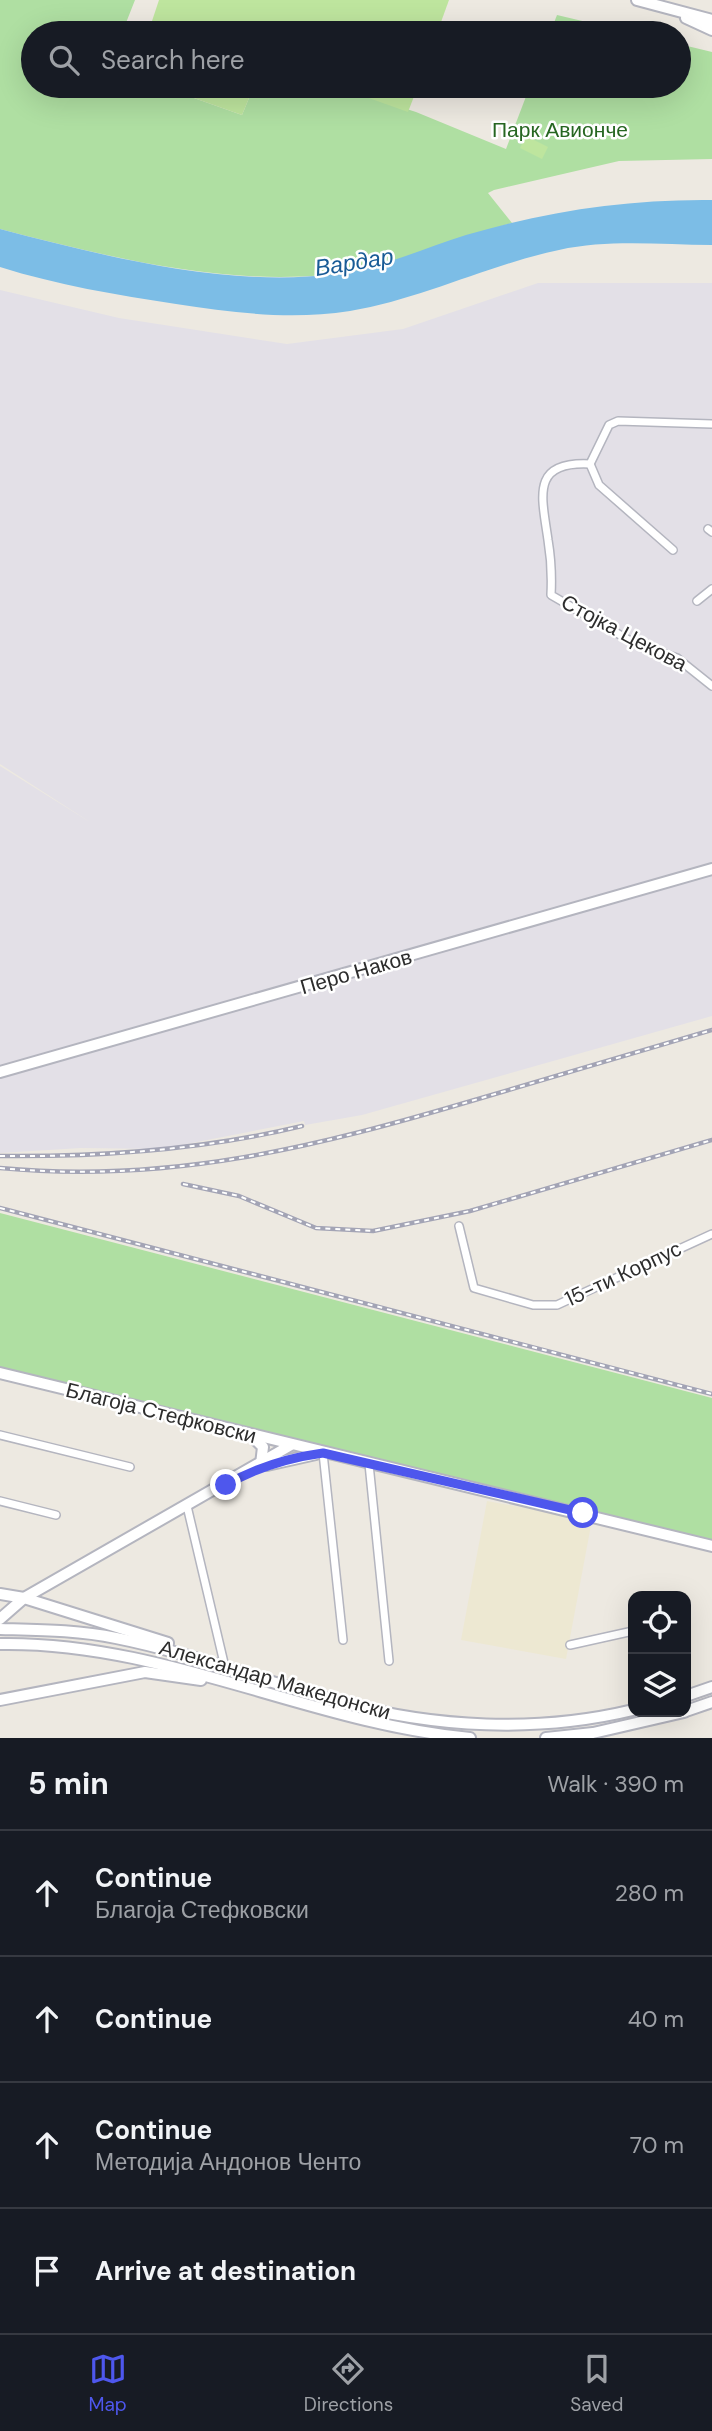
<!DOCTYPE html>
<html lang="en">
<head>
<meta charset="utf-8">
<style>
	:root { --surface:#171b24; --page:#242831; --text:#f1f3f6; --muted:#9ea1a6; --line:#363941; --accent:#4e57ed }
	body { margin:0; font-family:"DM Sans",sans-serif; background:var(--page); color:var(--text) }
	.controls { position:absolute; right:21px; bottom:21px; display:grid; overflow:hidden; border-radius:14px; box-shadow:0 7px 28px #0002 }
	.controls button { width:63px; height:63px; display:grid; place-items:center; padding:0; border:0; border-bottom:2px solid var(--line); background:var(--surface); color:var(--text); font:35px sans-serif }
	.stop { position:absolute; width:21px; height:21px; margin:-16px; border:5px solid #4e57ed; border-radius:50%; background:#fff }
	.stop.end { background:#4e57ed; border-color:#fff; box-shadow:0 2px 7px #0008 }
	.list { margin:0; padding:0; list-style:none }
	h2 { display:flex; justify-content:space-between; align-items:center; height:91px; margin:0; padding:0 28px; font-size:30px }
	h2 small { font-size:23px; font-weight:400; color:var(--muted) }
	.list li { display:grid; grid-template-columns:46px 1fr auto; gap:21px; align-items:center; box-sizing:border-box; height:126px; padding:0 28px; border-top:2px solid var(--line) }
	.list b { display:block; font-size:26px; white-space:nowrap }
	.list p { margin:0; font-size:23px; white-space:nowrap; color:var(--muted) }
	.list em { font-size:23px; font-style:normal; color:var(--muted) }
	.icon { flex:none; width:38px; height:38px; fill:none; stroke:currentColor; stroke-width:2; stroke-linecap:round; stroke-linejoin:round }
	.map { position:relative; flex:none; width:712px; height:1738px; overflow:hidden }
	.search { position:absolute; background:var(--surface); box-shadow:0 7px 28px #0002; left:21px; right:21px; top:21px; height:77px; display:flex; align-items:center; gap:18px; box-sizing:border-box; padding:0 24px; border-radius:38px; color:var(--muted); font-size:26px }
	.sheet { height:595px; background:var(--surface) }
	nav { display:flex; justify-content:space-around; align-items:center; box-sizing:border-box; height:98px; border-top:2px solid var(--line); background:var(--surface); font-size:19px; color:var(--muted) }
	nav a { display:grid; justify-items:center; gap:4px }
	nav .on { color:var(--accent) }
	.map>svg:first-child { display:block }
</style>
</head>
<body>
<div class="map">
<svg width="712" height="1738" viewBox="0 0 712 1738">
	<rect width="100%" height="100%" fill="#ede9e1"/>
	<path fill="#e3e0e7" d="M538 283H712V1016L362 1115 305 1125 304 1121 161 1149 81 1148 0 1153V766L93 824 0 764V290L119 318 287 344 403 329Z"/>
	<path fill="#ede8d2" d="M487 1501 592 1520 566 1659 461 1640Z"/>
	<g fill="#afdfa2">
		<path d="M0 0H135L122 33H33V86H160L242 115 254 86H335L416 112 506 149 530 86H679V44L712 52V159L619 161 494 190 488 193 512 223C462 237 414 259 364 269 248 293 112 258 0 229Z"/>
		<path d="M557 15 633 33H550Z"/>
		<path d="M0 1213 712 1398V1541L0 1372Z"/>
	</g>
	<g fill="#bee59e">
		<path d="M159 0H449L437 33H148Z"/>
		<path d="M160 86H254L242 115Z"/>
		<path d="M335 86H418L408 112Z"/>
		<path d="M526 136 548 147 542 159 520 148Z"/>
	</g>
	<path fill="#7cbde6" d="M712 200V245C661 245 609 239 559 250 488 265 422 299 350 311 291 320 235 313 176 304 117 295 57 285 0 267V229C104 256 227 288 335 274 381 268 422 249 466 235 547 211 628 199 712 200Z"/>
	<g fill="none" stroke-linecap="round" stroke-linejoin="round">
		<g stroke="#b4b5bf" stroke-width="10">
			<g id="street">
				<path d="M712 424 618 421 609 425 590 464C530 461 542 497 548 540 551 558 552 576 551 595L634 643 677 658 712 686"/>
				<path d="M590 464 599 485 673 550"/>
				<path d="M708 529 712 532"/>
				<path d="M697 601 712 589"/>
				<path d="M459 1226 474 1288 533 1305H557L712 1234"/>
				<path d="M0 1435 130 1467"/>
				<path d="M323 1453 343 1640"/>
				<path d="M369 1464 389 1661"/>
				<path d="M0 1501 56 1515"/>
				<path d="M187 1506 224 1663"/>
				<path d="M570 1645 633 1631"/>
			</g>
		</g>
		<g stroke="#b4b5bf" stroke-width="14">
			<g id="secondary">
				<path d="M637 0 712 20"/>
				<path d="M686 18 712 30"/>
				<path d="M0 1072 712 869"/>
				<path d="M0 1373 712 1546"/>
				<path d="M252 1436 263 1447 261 1464"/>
				<path d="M267 1465 316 1454"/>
				<path d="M0 1594 24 1598 168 1643"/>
				<path d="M0 1619 24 1598 291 1445"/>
				<path d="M0 1629C39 1630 78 1630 116 1638 192 1653 265 1682 340 1702 435 1728 537 1733 633 1710"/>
				<path d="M0 1644C163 1641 309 1723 470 1738"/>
				<path d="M686 1696 712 1687"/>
				<path d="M0 1700 145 1672 201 1680"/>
				<path d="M686 1711 712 1702"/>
				<path d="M546 1738 593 1733 684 1712"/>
			</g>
		</g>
		<use href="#street" stroke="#fff" stroke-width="7"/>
		<use href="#secondary" stroke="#fff" stroke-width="10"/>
		<g stroke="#a3a4b5" stroke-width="4.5">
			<g id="rail">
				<path d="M0 1156C102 1157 203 1150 302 1126"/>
				<path d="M0 1168C171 1184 316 1147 478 1099 556 1076 634 1053 712 1030"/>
				<path d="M183 1184 239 1196 316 1228 373 1231 470 1211 712 1140"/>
				<path d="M0 1208 712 1394"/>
			</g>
		</g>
		<use href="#rail" stroke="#fff" stroke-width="2" stroke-dasharray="5" stroke-linecap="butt"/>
	</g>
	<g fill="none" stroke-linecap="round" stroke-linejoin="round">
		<path stroke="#4e57ed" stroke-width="9" d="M226 1485C257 1467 287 1458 323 1453L583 1513"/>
	</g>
	<g text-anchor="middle" stroke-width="5" stroke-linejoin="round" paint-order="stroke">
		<g font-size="21" fill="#266621" stroke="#fff">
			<text x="560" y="137">Парк Авионче</text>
		</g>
		<g font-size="21" fill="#2d2d2d" stroke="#fff">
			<text transform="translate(624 633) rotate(28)" y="7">Стојка Цекова</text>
			<text transform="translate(356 972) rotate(-16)" y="7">Перо Наков</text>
			<text transform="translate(623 1274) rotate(-25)" y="7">15-ти Корпус</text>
			<text transform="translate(161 1413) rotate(14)" y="7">Благоја Стефковски</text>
			<text transform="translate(275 1680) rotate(16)" y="7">Александар Македонски</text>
		</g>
		<g font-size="23" font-style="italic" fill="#185b96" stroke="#fff">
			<text transform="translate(354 262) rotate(-9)" y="8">Вардар</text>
		</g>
	</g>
</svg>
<div class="controls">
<button><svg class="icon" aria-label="locate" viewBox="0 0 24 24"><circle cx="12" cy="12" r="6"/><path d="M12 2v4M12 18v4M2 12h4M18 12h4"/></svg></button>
<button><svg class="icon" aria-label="layers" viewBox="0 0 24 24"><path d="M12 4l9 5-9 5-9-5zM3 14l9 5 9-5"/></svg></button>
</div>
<div class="stop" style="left:583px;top:1513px"></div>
<div class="stop end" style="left:226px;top:1485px"></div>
<div class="search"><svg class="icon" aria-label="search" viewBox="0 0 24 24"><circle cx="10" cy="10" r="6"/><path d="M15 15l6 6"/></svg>Search here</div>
</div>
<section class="sheet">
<h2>5 min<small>Walk · 390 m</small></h2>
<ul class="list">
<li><svg class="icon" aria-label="ahead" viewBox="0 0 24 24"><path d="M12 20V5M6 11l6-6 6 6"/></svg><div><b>Continue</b><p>Благоја Стефковски</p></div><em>280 m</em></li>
<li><svg class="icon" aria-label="ahead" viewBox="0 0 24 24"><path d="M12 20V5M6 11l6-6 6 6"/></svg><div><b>Continue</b></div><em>40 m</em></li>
<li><svg class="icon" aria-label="ahead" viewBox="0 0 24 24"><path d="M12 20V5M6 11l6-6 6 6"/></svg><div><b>Continue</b><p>Методија Андонов Ченто</p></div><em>70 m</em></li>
<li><svg class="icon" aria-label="arrive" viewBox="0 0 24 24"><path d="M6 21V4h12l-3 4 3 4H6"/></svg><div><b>Arrive at destination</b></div></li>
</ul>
</section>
<nav>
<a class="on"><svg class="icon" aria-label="map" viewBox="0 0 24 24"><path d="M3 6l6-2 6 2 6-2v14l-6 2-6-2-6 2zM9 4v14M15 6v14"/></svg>Map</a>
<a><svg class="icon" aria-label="directions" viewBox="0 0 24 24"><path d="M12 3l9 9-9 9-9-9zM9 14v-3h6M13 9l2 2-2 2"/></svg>Directions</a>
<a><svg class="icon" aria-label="saved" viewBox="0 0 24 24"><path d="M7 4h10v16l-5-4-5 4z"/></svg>Saved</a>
</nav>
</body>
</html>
